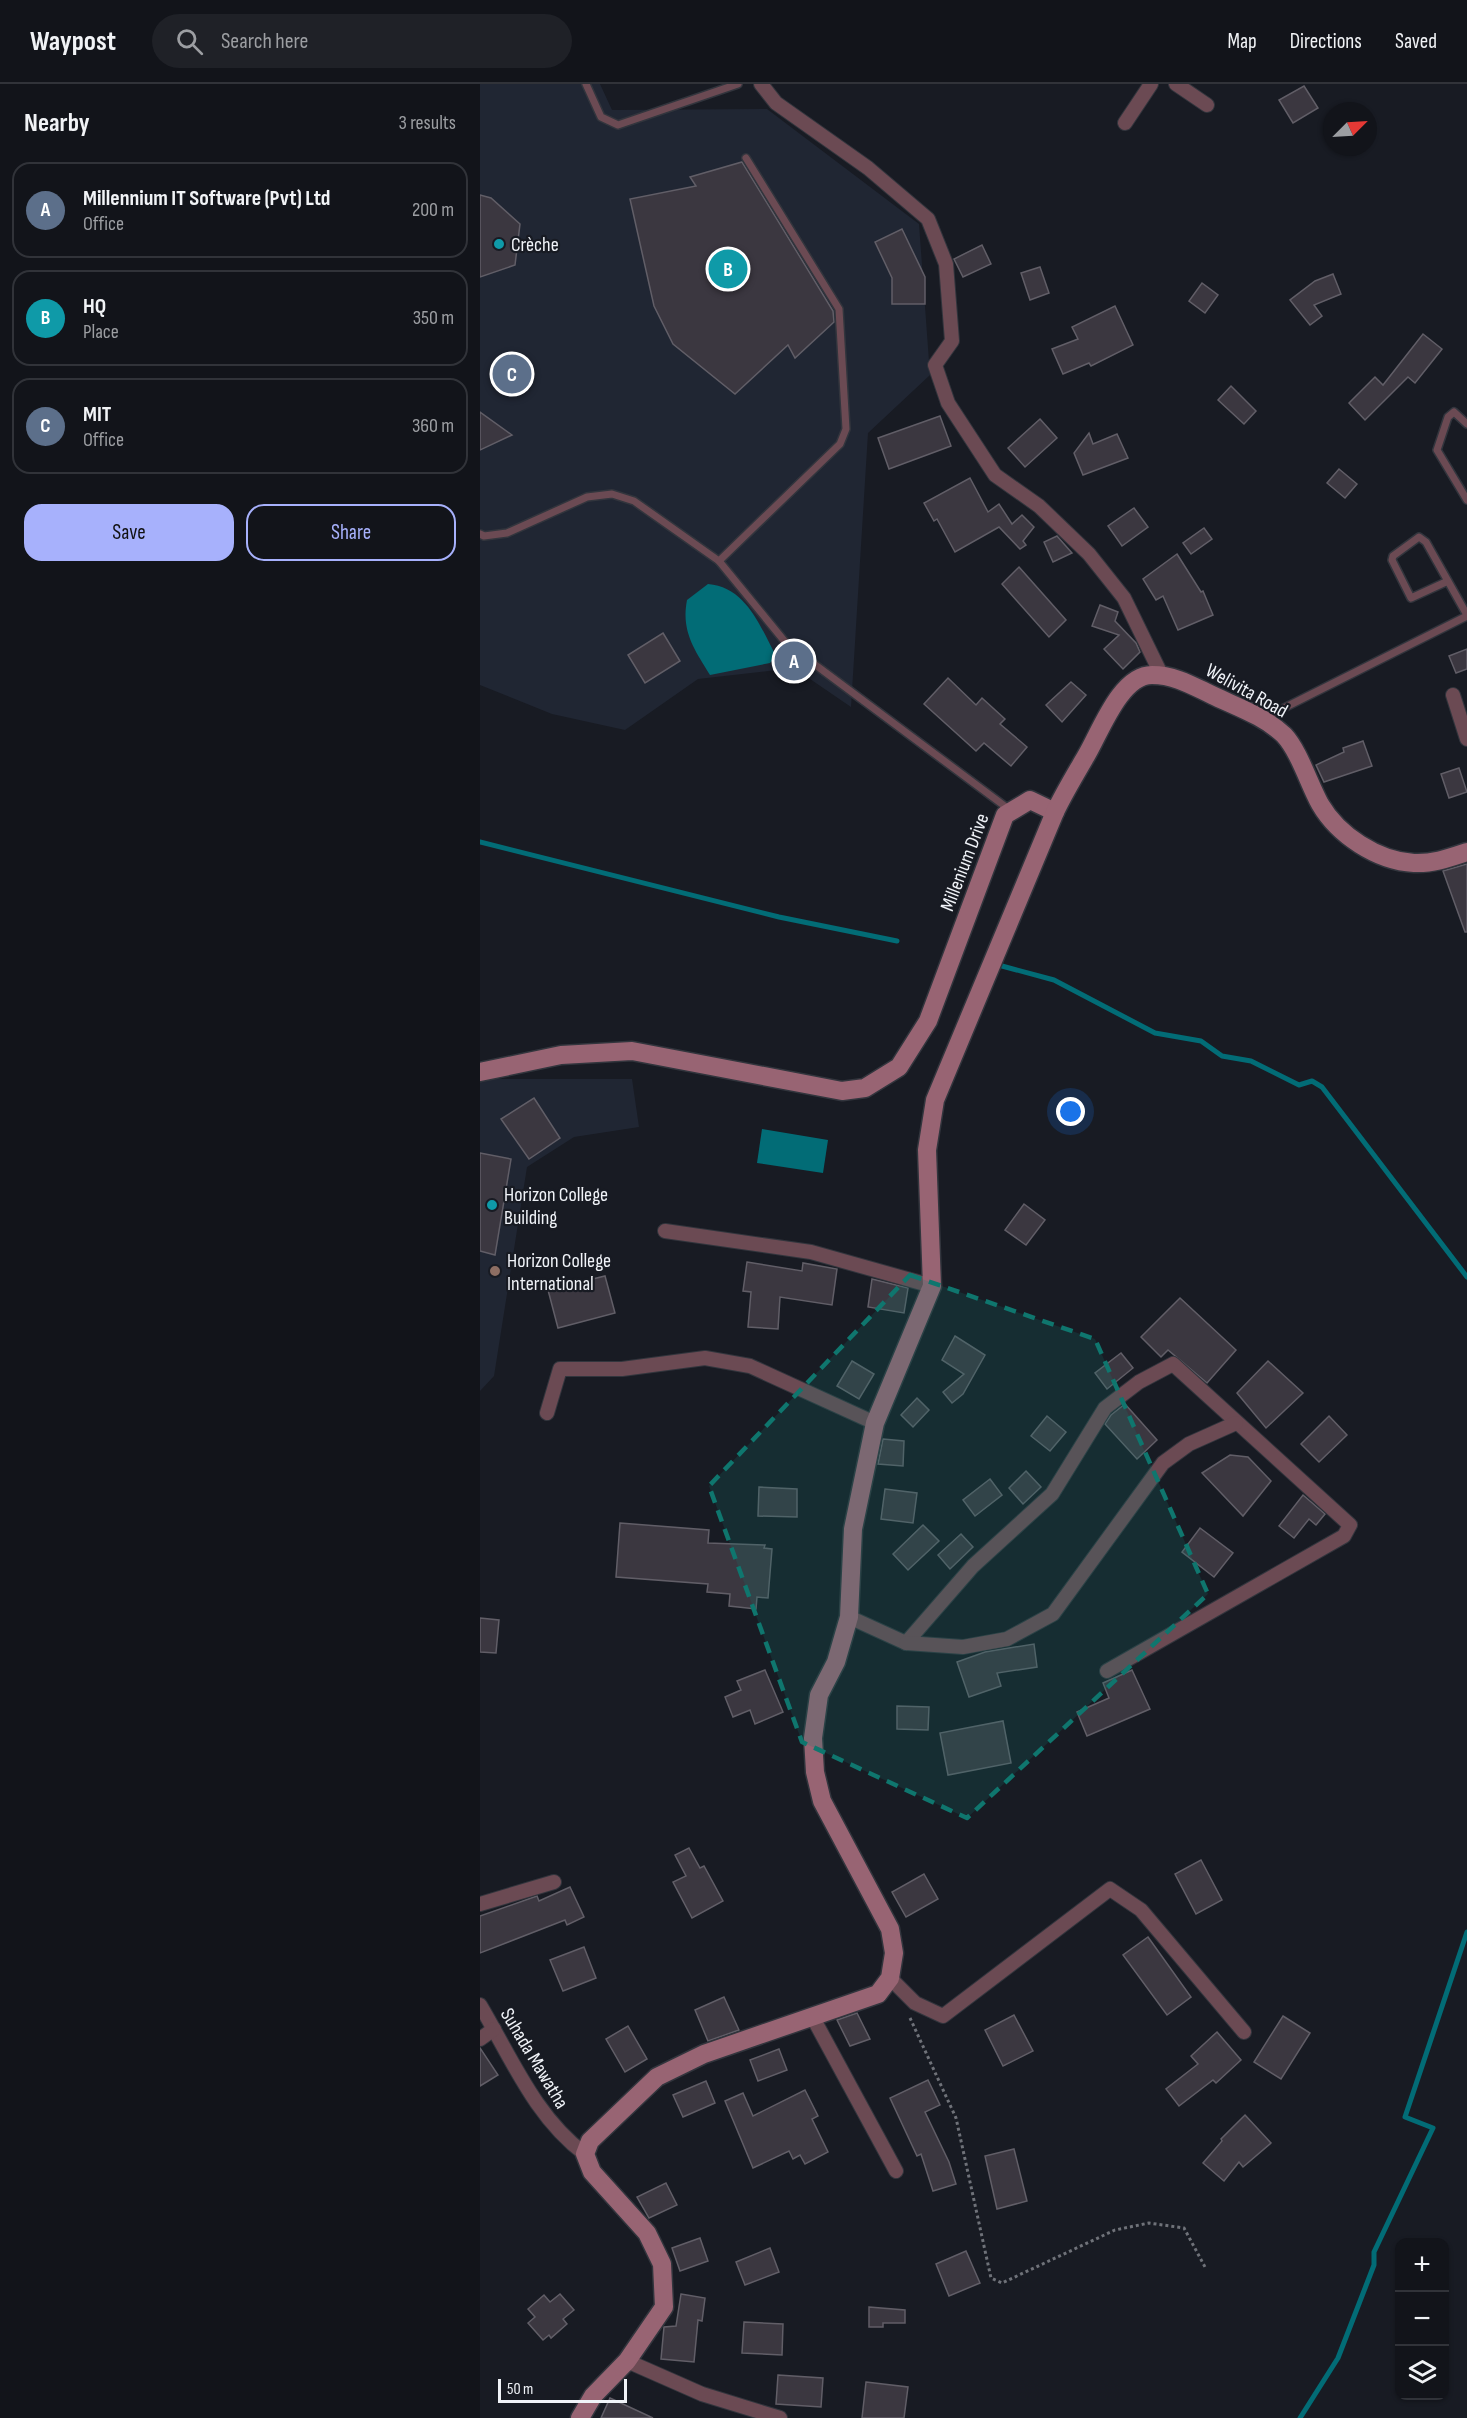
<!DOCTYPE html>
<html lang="en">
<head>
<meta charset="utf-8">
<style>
	:root { --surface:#12141a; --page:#1f2127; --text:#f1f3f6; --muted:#9c9ea2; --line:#313339; --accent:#a7b1fc }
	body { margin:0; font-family:"Sofia Sans Condensed",sans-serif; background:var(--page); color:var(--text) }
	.controls { position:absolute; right:18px; bottom:18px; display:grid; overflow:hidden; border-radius:12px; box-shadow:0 2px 4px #0004 }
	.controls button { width:54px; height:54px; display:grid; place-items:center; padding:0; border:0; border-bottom:2px solid var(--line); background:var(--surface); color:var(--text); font:30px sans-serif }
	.compass { position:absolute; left:843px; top:18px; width:54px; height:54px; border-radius:50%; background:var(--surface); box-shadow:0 2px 4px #0004; rotate:66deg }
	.scale { position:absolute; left:18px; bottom:15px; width:129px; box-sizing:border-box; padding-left:6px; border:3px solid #f0f3f8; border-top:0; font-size:16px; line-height:21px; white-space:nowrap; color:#f0f3f8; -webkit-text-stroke:4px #181b23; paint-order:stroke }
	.you { position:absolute; left:591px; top:1028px; width:21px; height:21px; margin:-15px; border:4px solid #fff; border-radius:50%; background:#1a73e8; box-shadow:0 0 0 9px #1a73e833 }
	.badge { display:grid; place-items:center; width:39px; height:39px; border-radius:50%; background:var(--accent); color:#fff; font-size:20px; font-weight:700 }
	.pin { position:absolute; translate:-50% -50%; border:3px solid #fff; box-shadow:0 2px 6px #0006 }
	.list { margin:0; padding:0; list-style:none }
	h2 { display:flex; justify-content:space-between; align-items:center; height:78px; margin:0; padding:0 24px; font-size:26px }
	h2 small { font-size:20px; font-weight:400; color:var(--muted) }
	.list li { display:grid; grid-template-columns:39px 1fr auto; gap:18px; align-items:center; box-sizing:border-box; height:96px; margin:0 12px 12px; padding:0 12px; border:2px solid var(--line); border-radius:18px }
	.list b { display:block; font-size:22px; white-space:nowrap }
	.list p { margin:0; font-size:20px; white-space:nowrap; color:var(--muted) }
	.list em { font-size:20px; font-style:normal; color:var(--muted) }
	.actions { display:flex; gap:12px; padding:18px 24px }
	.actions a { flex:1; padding:14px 0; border:2px solid var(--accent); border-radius:18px; text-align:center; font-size:21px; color:var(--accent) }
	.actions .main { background:var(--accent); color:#111 }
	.icon { flex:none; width:33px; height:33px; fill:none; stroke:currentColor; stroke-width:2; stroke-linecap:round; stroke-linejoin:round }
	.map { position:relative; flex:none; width:987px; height:2334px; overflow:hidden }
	header { display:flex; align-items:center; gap:36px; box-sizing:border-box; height:84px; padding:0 30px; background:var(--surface); border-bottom:2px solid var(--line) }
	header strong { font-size:28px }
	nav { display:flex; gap:33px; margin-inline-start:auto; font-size:21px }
	.search { width:420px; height:54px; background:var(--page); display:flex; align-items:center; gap:15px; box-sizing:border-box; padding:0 21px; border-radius:33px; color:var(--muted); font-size:22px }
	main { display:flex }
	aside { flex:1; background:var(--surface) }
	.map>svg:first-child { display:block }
</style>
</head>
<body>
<header>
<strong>Waypost</strong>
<div class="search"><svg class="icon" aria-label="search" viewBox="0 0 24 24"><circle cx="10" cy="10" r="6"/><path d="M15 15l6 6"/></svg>Search here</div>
<nav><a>Map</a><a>Directions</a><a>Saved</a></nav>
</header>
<main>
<aside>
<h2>Nearby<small>3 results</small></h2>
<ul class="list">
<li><span class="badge" style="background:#5c6f8a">A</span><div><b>Millennium IT Software (Pvt) Ltd</b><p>Office</p></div><em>200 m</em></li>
<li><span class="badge" style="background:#0f9aa8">B</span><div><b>HQ</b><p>Place</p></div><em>350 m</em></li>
<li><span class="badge" style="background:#5c6f8a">C</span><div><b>MIT</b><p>Office</p></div><em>360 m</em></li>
</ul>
<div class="actions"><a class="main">Save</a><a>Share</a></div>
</aside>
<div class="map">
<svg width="987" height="2334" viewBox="0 0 987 2334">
	<rect width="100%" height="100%" fill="#181b23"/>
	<g fill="#202633">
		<path d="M0 0H120L132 26 287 25 439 140 450 291 388 349 371 623 314 584 218 595 145 646 72 630 0 601Z"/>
		<path d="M0 995H152L159 1043 94 1053 47 1083 14 1292 0 1307Z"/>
	</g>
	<g fill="#026c76">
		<path d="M228 500C266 503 280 542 296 572L290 579 230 591C214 565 201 547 207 516Z"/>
		<path d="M282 1045 348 1056 343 1089 277 1079Z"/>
	</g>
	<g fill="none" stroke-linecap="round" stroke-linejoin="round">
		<g stroke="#026c76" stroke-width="5">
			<path d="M0 758 299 833 417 857"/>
			<path d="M522 882 574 896 675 949 721 957 742 972 771 977 819 1001 832 997 842 1003 987 1193"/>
			<path d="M820 2334 858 2274 894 2181V2168L953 2044 925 2033 987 1848"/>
		</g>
	</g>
	<g fill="#3b3740" stroke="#615e67" stroke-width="1.5">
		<path d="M824 2 838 24 813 39 799 16Z"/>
		<path d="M262 78 353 227 354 238 315 274 308 261 255 310 193 260 174 222 150 115 216 102 210 93Z"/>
		<path d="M0 111 11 114 40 140 35 181 0 193Z"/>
		<path d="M422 145 445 193V220H412V194L395 158Z"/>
		<path d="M502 161 511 180 483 193 474 175Z"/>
		<path d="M560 183 569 209 550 216 541 189Z"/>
		<path d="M853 190 861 210 834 221 842 232 830 241 810 216 835 197Z"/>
		<path d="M722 199 738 211 725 229 709 217Z"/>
		<path d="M635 222 653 261 611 282 609 279 583 290 572 265 598 255 592 243Z"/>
		<path d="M943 250 962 265 935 299 928 293 885 336 869 319 895 293 903 301Z"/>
		<path d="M751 302 776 327 764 340 738 316Z"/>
		<path d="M0 328 32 351 0 366Z"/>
		<path d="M460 332 471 362 409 385 398 354Z"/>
		<path d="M560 335 577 354 545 383 528 364Z"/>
		<path d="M609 349 613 360 637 350 648 374 603 391 594 369Z"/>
		<path d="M859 385 877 400 865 414 847 399Z"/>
		<path d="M490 394 508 428 519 420 532 440 542 431 554 443 543 457 546 461 540 465 519 443 475 468 457 435 454 437 444 419Z"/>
		<path d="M654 424 668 443 642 462 628 442Z"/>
		<path d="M724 444 732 455 711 470 703 459Z"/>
		<path d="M577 452 592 469 573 478 564 458Z"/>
		<path d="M697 470 721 508 723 507 733 531 698 546 683 512 676 516 663 495Z"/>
		<path d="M539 483 586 536 569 553 522 500Z"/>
		<path d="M620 521 638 528 635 537 656 559 660 568 643 585 624 565 639 551 612 542Z"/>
		<path d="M183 549 200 577 165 599 148 571Z"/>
		<path d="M987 565V585L976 589 969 572Z"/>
		<path d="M468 594 496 621 502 614 525 635 520 640 547 663 531 682 504 659 496 667 444 620Z"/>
		<path d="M591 598 606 611 582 638 566 621Z"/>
		<path d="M883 657 892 682 844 698 836 681 864 668 863 664Z"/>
		<path d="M979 684 987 708 969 714 961 690Z"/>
		<path d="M987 780V848H985L963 787Z"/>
		<path d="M54 1014 80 1054 49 1075 21 1035Z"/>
		<path d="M0 1069 31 1075 15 1171 0 1167Z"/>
		<path d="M544 1120 565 1136 546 1161 525 1146Z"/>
		<path d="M267 1178 322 1187 323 1179 357 1185 352 1221 300 1213 298 1245 268 1243 271 1208 263 1207Z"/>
		<path d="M125 1192 135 1229 78 1244 68 1206Z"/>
		<path d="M392 1195 428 1204 424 1229 388 1223Z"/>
		<path d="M700 1214 756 1266 727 1299 688 1266 681 1273 661 1253Z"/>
		<path d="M475 1252 505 1271 483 1310 472 1319 463 1308 484 1290 462 1276Z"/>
		<path d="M641 1269 653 1284 627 1305 615 1289Z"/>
		<path d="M372 1277 394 1290 379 1315 357 1302Z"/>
		<path d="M788 1277 823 1309 786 1344 757 1309Z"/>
		<path d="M437 1314 449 1326 433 1343 421 1331Z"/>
		<path d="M645 1320 677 1356 657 1375 625 1340 631 1331Z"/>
		<path d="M567 1332 586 1348 570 1367 551 1352Z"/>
		<path d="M849 1332 867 1351 839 1378 821 1360Z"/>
		<path d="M403 1355 424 1357 423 1382 398 1380Z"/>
		<path d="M750 1371 768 1373 791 1397 763 1432 722 1389Z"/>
		<path d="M546 1387 561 1403 543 1420 529 1404Z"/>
		<path d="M510 1395 522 1411 495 1432 483 1416Z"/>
		<path d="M279 1403 317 1405V1433L278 1432Z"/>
		<path d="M405 1405 437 1409 433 1439 401 1435Z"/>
		<path d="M823 1411 845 1430 836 1441 829 1435 814 1454 799 1442Z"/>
		<path d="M140 1439 229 1446 228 1459 285 1461 284 1464 292 1465 288 1514 277 1513 276 1525 249 1522 250 1510 227 1508 228 1500 136 1493Z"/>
		<path d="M443 1441 459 1457 428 1486 413 1470Z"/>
		<path d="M720 1444 753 1469 734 1493 702 1468Z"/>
		<path d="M481 1450 493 1463 470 1485 458 1471Z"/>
		<path d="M0 1534 19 1536 16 1569 0 1568Z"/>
		<path d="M554 1560 557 1583 517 1589 521 1602 489 1613 477 1578 505 1568Z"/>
		<path d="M285 1586 303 1628 275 1640 270 1626 253 1633 245 1613 261 1606 257 1597Z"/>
		<path d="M652 1586 670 1625 607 1652 597 1628 629 1614 623 1599Z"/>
		<path d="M417 1622 449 1623 448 1646 417 1645Z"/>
		<path d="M523 1637 531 1679 468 1691 460 1649Z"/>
		<path d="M209 1764 220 1784 224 1782 243 1817 212 1834 193 1798 206 1792 195 1771Z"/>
		<path d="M721 1776 742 1816 716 1830 695 1790Z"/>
		<path d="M444 1790 458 1815 426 1833 412 1808Z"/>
		<path d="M90 1803 104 1833 87 1841 85 1836 0 1869V1832L57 1812 59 1817Z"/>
		<path d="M668 1853 711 1913 687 1931 643 1871Z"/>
		<path d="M104 1863 116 1894 83 1907 70 1876Z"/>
		<path d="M244 1913 259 1946 228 1957 215 1926Z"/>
		<path d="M377 1929 390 1955 370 1962 357 1936Z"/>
		<path d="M534 1931 553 1967 523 1982 505 1946Z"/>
		<path d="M803 1932 830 1949 801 1995 774 1978Z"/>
		<path d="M148 1942 167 1975 145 1988 126 1955Z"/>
		<path d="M737 1948 761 1976 736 1999 733 1996 699 2022 686 2005 718 1980 711 1972Z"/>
		<path d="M0 1964 18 1991 0 2002Z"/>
		<path d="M299 1965 307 1986 278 1997 270 1976Z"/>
		<path d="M448 1996 460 2021 445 2028 469 2078 476 2100 453 2107 441 2070 437 2072 410 2014Z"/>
		<path d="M226 1997 235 2019 203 2033 193 2011Z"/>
		<path d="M325 2006 338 2032 332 2035 348 2068 325 2080 320 2071 313 2075 309 2067 273 2084 245 2017 263 2009 273 2032Z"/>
		<path d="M765 2031 791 2059 763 2083 759 2078 744 2097 723 2079 742 2057 741 2055Z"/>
		<path d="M534 2065 547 2117 517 2125 505 2072Z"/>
		<path d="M186 2099 197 2121 169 2134 157 2113Z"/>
		<path d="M220 2154 228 2177 200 2187 192 2164Z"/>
		<path d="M290 2164 299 2188 265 2201 256 2178Z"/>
		<path d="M486 2167 500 2199 469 2212 456 2180Z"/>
		<path d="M80 2210 94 2226 83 2235 87 2240 71 2254 69 2251 63 2256 48 2239 55 2233 48 2225 64 2211 70 2218Z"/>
		<path d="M201 2210 225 2214 222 2237 218 2236 214 2278 181 2275 184 2243 196 2242Z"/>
		<path d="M389 2223 425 2226V2239H403V2243H389Z"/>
		<path d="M264 2238 303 2240 302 2271 262 2269Z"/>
		<path d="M298 2291 343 2294 341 2323 296 2320Z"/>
		<path d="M386 2298 428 2303 424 2334H382Z"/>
		<path d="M130 2314 173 2334H121Z"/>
	</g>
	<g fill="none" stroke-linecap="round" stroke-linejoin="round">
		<g stroke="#32353d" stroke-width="10">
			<g id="lane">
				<path d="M106 0 121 33 138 41 258 0"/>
				<path d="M987 340 974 328 968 333 957 366 987 416"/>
				<path d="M0 450 4 452 27 449 107 413 132 410 154 417 239 477 306 559 530 726"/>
				<path d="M239 477 360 360 366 345 359 225 266 74"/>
				<path d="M968 497 931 514 912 476 913 472 939 453 946 458 987 531"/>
				<path d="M784 634 987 532"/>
			</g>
		</g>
		<g stroke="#32353d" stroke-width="16">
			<g id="street">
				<path d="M281 0 296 19 388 84 448 135 466 180 472 257 455 281 468 319 515 391 559 422 609 470 644 514 682 592"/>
				<path d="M696 0 727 21"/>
				<path d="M645 39 671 0"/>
				<path d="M973 611 987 655"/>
				<path d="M185 1147 331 1168 452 1202"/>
				<path d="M67 1329 80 1285H142L225 1274 270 1282 395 1339"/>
				<path d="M369 1533 426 1559 493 1482 572 1410 625 1324 659 1298 693 1280 870 1441 864 1452 627 1587"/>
				<path d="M426 1559 483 1563 527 1555 573 1530 683 1379 709 1360 756 1339"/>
				<path d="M0 1820 74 1798"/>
				<path d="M410 1894 435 1919 463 1932 630 1805 661 1826 764 1948"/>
				<path d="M0 1921C31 1973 55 2033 105 2070"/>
				<path d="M332 1932 416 2087"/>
				<path d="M0 1955 14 1945"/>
				<path d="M147 2277 222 2310 300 2334"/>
			</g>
		</g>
		<g stroke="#32353d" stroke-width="21">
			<g id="secondary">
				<path d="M0 988 81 971 152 967 362 1007 385 1004 419 983 448 937 525 731 550 716 575 728"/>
				<path d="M100 2334 113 2312 147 2277 184 2223 182 2180 167 2149 112 2088 105 2070 110 2057 177 1993 224 1970 398 1910 410 1894 414 1869 410 1845 342 1717 335 1688 333 1654 339 1611 356 1578 369 1533 373 1445 395 1339 452 1202 447 1066 455 1016 575 728C584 709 595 691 606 672 620 649 640 591 672 591 695 591 713 602 732 611 757 623 784 632 804 651 819 667 829 700 840 720 858 751 897 777 934 779 952 780 969 774 987 768"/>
			</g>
		</g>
		<path stroke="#6f7279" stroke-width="3" stroke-dasharray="3 3" stroke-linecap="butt" d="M430 1934 476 2034 511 2194 522 2199 635 2146 669 2139 704 2144 725 2183"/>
		<use href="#lane" stroke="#6b4a53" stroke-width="7"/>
		<use href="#street" stroke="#6b4a53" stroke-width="14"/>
		<use href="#secondary" stroke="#986473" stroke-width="18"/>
	</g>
	<path fill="#0f766e" fill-opacity="0.2" stroke="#0f766e" stroke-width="4.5" stroke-dasharray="12 8" stroke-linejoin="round" d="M430 1191 615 1255 728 1510 487 1734 322 1658 229 1402Z"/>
	<g fill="#0f9aa8" stroke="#181b23" stroke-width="2">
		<circle cx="19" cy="160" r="6"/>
		<circle cx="12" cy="1121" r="6"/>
	</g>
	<circle fill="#8d6e63" stroke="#181b23" stroke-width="2" cx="15" cy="1187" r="6"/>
	<g text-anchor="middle" stroke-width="4.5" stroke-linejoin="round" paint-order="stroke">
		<g font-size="20" fill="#f0f3f8" stroke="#181b23" text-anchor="start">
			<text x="31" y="167">Crèche</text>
			<text x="24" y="1117">Horizon College<tspan x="24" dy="23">Building</tspan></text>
			<text x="27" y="1183">Horizon College<tspan x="27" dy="23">International</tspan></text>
		</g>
		<g font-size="20" fill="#f0f3f8" stroke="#181b23">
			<text transform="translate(767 606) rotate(29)" y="7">Welivita Road</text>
			<text transform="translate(484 778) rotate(-69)" y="7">Millenium Drive</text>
			<text transform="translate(55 1974) rotate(59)" y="7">Suhada Mawatha</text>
		</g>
	</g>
</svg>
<div class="controls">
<button>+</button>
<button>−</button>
<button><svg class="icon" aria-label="layers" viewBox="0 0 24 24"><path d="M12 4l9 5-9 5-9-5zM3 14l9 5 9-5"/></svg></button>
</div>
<svg class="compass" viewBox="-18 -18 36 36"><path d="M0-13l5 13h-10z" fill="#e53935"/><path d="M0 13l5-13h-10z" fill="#9c9ea2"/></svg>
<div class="scale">50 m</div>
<div class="you"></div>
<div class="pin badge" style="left:314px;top:577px;background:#5c6f8a">A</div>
<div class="pin badge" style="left:248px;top:185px;background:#0f9aa8">B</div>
<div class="pin badge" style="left:32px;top:290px;background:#5c6f8a">C</div>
</div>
</main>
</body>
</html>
